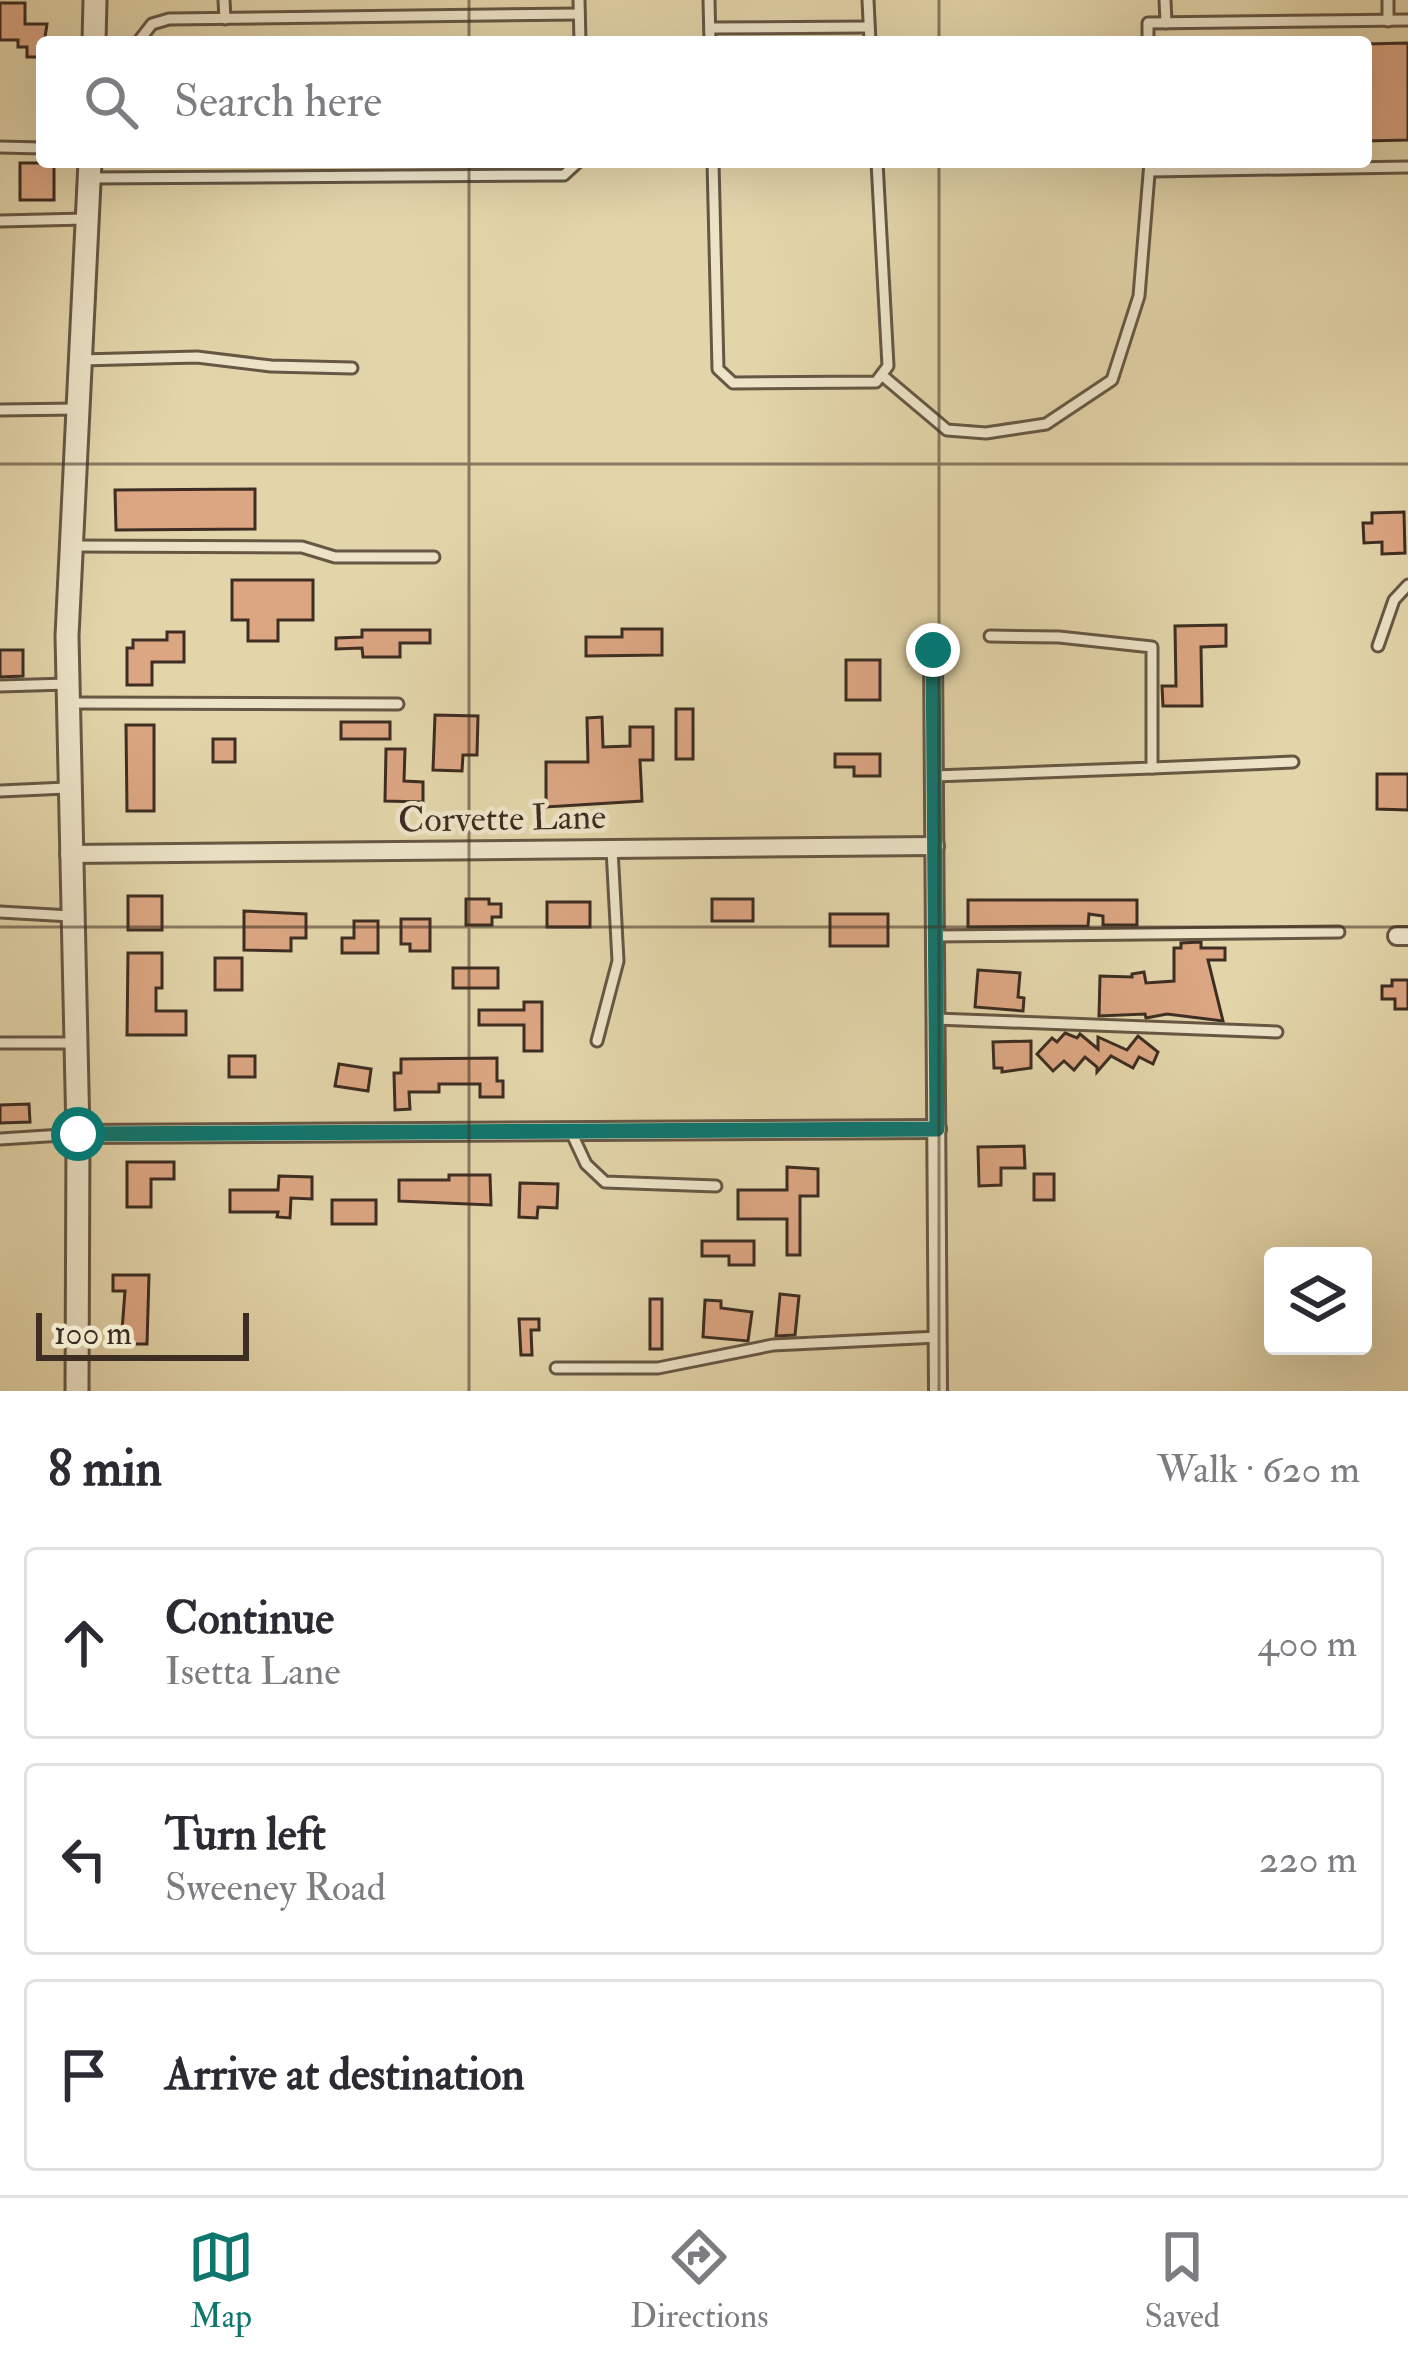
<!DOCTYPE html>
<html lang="en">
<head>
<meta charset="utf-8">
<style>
	:root { --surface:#fff; --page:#f7f7f7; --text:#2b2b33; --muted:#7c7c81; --line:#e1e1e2; --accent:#0f766e }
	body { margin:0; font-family:"IM FELL Double Pica",serif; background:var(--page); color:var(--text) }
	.controls { position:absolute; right:36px; bottom:36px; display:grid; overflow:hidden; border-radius:12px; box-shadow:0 12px 48px #0002 }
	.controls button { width:108px; height:108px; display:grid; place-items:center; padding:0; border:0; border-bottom:3px solid var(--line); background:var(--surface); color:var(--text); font:60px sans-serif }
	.scale { position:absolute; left:36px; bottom:30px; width:213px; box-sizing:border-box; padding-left:12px; border:6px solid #3d2d22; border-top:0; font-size:33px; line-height:42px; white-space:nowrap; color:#3d2d22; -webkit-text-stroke:9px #ede4c8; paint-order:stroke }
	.stop { position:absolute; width:36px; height:36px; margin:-27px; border:9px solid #0f766e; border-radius:50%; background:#fff }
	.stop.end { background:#0f766e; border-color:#fff; box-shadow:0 3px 12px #0008 }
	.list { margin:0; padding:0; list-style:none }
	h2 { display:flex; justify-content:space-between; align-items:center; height:156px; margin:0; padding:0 48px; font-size:51px }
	h2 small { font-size:39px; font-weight:400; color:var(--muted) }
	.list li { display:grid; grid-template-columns:78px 1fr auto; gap:36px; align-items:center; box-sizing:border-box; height:192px; margin:0 24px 24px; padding:0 24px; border:3px solid var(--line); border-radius:12px }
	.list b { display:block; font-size:45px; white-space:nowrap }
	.list p { margin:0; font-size:39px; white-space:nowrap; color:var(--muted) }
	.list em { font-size:39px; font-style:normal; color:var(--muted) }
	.icon { flex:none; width:66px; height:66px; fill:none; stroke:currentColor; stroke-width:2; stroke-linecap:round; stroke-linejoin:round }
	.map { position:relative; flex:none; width:1408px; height:1391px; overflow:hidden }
	.search { position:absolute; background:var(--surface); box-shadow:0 12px 48px #0002; left:36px; right:36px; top:36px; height:132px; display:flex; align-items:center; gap:30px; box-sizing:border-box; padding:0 42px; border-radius:12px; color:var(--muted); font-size:45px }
	.sheet { height:804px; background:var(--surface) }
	nav { display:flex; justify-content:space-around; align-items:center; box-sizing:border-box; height:168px; border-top:3px solid var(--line); background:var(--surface); font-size:33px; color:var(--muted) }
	nav a { display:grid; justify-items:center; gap:6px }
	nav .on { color:var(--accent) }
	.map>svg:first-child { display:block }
</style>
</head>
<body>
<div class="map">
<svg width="1408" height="1391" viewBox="0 0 1408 1391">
	<rect width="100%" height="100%" fill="#e3d5aa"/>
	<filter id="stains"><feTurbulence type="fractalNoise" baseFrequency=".00167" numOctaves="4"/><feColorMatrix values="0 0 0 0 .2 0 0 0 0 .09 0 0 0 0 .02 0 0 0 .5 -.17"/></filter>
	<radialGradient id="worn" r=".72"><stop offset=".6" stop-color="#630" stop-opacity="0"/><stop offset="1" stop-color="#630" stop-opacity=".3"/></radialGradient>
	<g fill="#dca683" stroke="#3d2d22" stroke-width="3">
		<path d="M0 3H25V24H47L42 57H27V47H18V40H0Z"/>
		<path d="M1408 43V140L1366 141V44Z"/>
		<rect x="20" y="163" width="34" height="37"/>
		<path d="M255 489V529L116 530 115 490Z"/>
		<path d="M1404 512 1405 553 1382 554V542L1364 543 1363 523H1372V513Z"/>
		<path d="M232 580H313V620H278V641H248V620H232Z"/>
		<path d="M1226 625V646L1201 647 1202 706H1163L1162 686H1176L1175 626Z"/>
		<path d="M622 629H662V655L586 656V637H622Z"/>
		<path d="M362 630H430V643H400V657H363L362 648 336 649V638L362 637Z"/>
		<path d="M167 632H184V662H152V685H127V648H133V640H167Z"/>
		<path d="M0 650H23V676L0 677Z"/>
		<rect x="846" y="660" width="34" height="40"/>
		<rect x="676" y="709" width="17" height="50"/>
		<path d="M435 715 478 716 477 755H463L462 771 433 770Z"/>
		<path d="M602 717 603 747 630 746V727H653V760H640L642 801 546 807V762H588L587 718Z"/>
		<rect x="341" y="722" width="49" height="17"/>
		<path d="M126 725H154V811H127Z"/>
		<rect x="213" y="739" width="22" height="23"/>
		<path d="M386 749H405L404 781 423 782V802L385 801Z"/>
		<path d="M835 754H880V776H854V767H835Z"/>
		<path d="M1377 774H1408V810L1377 809Z"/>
		<rect x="128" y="896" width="34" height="34"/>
		<path d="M466 899H489V904H501V917H492V925H466Z"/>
		<rect x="712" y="899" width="41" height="22"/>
		<path d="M968 900H1137V925H1103V916L1089 914 1088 926 968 927Z"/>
		<rect x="547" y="902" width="43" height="25"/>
		<path d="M244 911 306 914V938H291V951L244 950Z"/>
		<rect x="830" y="914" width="58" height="32"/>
		<path d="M401 919H430V951H410V944H401Z"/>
		<path d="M354 921H378V953H342V938H354Z"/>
		<path d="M1201 942V948H1225V960H1208L1223 1021 1167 1014 1146 1018 1145 1014 1099 1016 1100 976 1132 977V974L1144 972 1146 983 1174 981V948H1181V943Z"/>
		<path d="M128 953H162V988H156V1011H186V1035H127Z"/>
		<rect x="215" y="958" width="27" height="32"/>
		<rect x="453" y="968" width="45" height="20"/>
		<path d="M978 970 1020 973 1018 997 1024 998 1023 1011 975 1007Z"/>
		<path d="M1392 980H1408V1009H1395V999H1382V986H1392Z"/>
		<path d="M524 1002H542V1051H524V1025H479V1010H524Z"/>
		<path d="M1065 1033 1077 1038 1080 1034 1098 1049V1037L1127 1050 1138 1036 1158 1052 1153 1064 1139 1057 1133 1068 1111 1056 1097 1072V1067L1085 1057 1074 1070 1064 1061 1053 1071 1037 1054 1052 1038 1057 1042Z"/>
		<path d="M1031 1041V1068L1002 1072V1068H994L993 1042Z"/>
		<rect x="229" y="1056" width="26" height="21"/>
		<path d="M497 1058V1081H503V1097H480V1084H439V1092H409L410 1109 395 1110 394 1073H401V1059Z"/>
		<path d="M339 1064 371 1069 368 1091 335 1086Z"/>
		<path d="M29 1104 30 1122 0 1123V1105Z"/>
		<path d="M1024 1146 1025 1168H1001V1185L979 1186 978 1147Z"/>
		<path d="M127 1162H174V1179H151V1207H127Z"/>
		<path d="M787 1167 818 1169V1196H800V1255H787V1219H738V1190H787Z"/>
		<rect x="1034" y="1174" width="20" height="26"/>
		<path d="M449 1175H490L491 1205 399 1201V1180H449Z"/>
		<path d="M279 1176 312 1177V1199L291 1198 290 1218 277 1217 278 1212H230V1190H278Z"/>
		<path d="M520 1183 558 1184 557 1208 538 1207 537 1218 519 1217Z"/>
		<rect x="332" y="1200" width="44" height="24"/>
		<path d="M702 1241H754V1265H729V1256H702Z"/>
		<path d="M113 1275H149L147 1344H121L125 1291H113Z"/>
		<path d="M780 1294 799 1296 795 1335 776 1336Z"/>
		<rect x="650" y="1299" width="12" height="50"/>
		<path d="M705 1300 721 1301V1308L752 1312 748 1341 703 1337Z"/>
		<path d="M519 1319H539V1330H531L532 1355H521Z"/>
	</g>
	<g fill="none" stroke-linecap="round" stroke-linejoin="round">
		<g stroke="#665744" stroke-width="15">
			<g id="service">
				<path d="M224 0 225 19"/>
				<path d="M579 0 580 42"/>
				<path d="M709 0 710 42"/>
				<path d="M868 0 870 42"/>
				<path d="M1165 0 1166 23"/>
				<path d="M1388 0V21"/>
				<path d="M710 28 869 27"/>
				<path d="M138 42 152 24 169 19 579 14"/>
				<path d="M1148 42V23L1408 20"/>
				<path d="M0 147 42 148"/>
				<path d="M713 162 718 369 733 383 876 382 888 366 877 162"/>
				<path d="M1150 171 1408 167"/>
				<path d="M89 178 564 175 578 162"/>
				<path d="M0 221 85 219"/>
				<path d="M81 360 197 357 271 366 352 368"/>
				<path d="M883 376 947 430 986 433 1046 424 1112 380 1139 296 1150 162"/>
				<path d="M0 410 78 409"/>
				<path d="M71 546 302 547 335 557H434"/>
				<path d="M1378 646 1394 600 1408 585"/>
				<path d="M0 686 67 684"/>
				<path d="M72 703 398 704"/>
				<path d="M1152 768 1293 762"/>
				<path d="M934 776 1152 768V647L1059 637 990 636"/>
				<path d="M0 791 66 788"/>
				<path d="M0 912 71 916"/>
				<path d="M935 936 1339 932"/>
				<path d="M936 1019 1277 1032"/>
				<path d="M597 1041 618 961 612 849"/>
				<path d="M0 1043H73"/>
				<path d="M571 1132 586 1164 605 1182 716 1186"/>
				<path d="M0 1139 78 1134"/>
				<path d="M556 1368H658L773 1345 938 1337"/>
			</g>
		</g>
		<g stroke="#665744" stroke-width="22">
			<g id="minor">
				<path d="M933 650 938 1391"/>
				<path d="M69 854 935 846"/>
				<path d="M1397 936H1408"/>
				<path d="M78 1134 937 1129"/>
			</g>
		</g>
		<g stroke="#665744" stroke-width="27">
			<g id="tertiary">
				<path d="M94 42 95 0"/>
				<path d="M77 1391 78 1134 67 636 90 162"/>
			</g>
		</g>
		<use href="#service" stroke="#ede4c8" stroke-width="9"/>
		<use href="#minor" stroke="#ede4c8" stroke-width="16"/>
		<use href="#tertiary" stroke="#ede4c8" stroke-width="21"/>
	</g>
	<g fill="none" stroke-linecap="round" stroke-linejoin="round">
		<path stroke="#0f766e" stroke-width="15" d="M78 1134 937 1129 933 650"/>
	</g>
	<path fill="none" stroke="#3d2d22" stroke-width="3" stroke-opacity="0.55" d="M469 0V42M939 0V42M469 162V1391M939 162V1391M0 464H1408M0 927H1408"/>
	<g text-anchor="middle" stroke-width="9" stroke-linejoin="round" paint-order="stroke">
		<g font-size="36" fill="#3d2d22" stroke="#ede4c8">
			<text transform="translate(502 817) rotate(-1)" y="13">Corvette Lane</text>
		</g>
	</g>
	<rect width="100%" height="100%" filter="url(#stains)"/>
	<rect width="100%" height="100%" fill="url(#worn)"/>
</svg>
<div class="controls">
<button><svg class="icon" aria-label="layers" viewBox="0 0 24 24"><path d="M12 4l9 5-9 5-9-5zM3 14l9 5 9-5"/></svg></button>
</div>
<div class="scale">100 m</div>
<div class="stop" style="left:78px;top:1134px"></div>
<div class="stop end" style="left:933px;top:650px"></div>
<div class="search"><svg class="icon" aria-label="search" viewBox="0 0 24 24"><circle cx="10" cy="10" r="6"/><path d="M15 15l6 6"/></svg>Search here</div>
</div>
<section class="sheet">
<h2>8 min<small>Walk · 620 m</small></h2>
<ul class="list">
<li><svg class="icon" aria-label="ahead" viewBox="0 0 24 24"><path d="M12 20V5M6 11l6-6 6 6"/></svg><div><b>Continue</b><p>Isetta Lane</p></div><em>400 m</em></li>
<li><svg class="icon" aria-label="left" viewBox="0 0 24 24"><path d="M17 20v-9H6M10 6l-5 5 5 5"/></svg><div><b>Turn left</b><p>Sweeney Road</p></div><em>220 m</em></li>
<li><svg class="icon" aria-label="arrive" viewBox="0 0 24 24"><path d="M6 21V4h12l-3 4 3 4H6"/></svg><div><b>Arrive at destination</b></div></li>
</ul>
</section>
<nav>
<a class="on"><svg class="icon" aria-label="map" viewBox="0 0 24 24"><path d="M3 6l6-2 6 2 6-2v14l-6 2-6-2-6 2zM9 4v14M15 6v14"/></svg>Map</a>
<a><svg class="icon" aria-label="directions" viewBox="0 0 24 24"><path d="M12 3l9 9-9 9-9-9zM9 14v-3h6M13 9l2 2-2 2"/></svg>Directions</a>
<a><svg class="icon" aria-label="saved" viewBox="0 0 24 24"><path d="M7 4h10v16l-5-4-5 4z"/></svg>Saved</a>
</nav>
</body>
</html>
